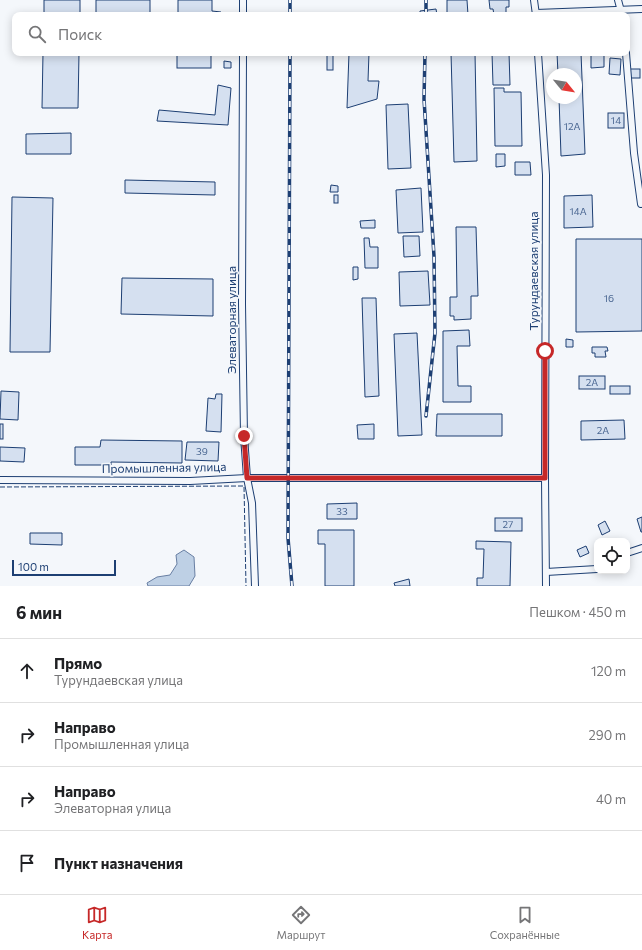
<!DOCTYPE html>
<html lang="ru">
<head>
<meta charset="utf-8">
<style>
	:root { --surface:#fff; --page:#f2f2f2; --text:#202124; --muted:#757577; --line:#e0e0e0; --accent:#c62828 }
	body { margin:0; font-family:Commissioner,sans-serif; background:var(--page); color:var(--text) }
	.controls { position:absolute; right:12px; bottom:12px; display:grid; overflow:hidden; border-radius:8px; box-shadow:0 2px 10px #0003 }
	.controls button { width:36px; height:36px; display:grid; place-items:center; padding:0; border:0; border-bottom:1px solid var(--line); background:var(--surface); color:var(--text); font:20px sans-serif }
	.compass { position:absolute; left:546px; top:68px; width:36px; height:36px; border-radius:50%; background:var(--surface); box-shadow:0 2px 10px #0003; rotate:120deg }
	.scale { position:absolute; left:12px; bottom:10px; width:104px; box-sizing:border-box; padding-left:4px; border:2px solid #1d3f73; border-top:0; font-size:11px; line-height:14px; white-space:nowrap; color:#1d3f73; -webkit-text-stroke:3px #f4f7fb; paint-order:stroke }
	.stop { position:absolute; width:12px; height:12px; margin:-9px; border:3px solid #c62828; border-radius:50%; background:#fff }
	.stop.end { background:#c62828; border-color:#fff; box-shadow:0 1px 4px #0008 }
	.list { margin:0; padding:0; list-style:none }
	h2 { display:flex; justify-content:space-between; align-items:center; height:52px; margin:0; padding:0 16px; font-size:17px }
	h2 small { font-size:13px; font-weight:400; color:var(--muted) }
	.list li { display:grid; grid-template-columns:26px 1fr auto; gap:12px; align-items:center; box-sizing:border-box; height:64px; padding:0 16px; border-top:1px solid var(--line) }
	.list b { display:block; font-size:15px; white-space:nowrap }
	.list p { margin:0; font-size:13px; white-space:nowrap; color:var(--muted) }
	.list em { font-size:13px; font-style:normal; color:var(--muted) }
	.icon { flex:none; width:22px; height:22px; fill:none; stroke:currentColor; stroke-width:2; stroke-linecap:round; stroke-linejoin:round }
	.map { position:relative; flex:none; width:642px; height:586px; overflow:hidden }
	.search { position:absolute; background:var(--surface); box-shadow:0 2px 10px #0003; left:12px; right:12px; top:12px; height:44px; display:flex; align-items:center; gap:10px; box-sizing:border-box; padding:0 14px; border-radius:8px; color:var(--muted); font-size:15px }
	.sheet { height:308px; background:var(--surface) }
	nav { display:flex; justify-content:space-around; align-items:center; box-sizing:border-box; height:56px; border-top:1px solid var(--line); background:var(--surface); font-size:11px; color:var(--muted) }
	nav a { display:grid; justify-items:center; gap:2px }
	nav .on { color:var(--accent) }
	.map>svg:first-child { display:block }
</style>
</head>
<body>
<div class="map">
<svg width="642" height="586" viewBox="0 0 642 586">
	<rect width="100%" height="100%" fill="#f4f7fb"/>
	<path fill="#bed0e5" stroke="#687fa3" d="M184 550 194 557 195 576 189 586H148L147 583 157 577 170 575 177 564 176 555Z"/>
	<g fill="#d5e0f0" stroke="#1d3f73">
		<rect x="44" y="0" width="36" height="15"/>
		<rect x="96" y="0" width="54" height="15"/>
		<path d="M178 0H212V11L221 12V15H178Z"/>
		<path d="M447 0H467L468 15H447Z"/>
		<path d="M489 0H509V7H506V15H494L493 9H490Z"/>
		<path d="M436 9 437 15H420V11Z"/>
		<path d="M43 53H79L78 108H42Z"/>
		<rect x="177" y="53" width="34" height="15"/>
		<rect x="327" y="53" width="6" height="17"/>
		<path d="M349 53H369L368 81H379L377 99 347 108Z"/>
		<path d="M451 53H475L477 161 454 162Z"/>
		<path d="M492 53H509L510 85H493Z"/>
		<path d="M557 53H581L585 154 561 156 559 98H576V74H558Z"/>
		<path d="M591 55H604V67L591 68Z"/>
		<path d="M610 58 621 59 620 75 609 74Z"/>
		<path d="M224 61 231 62V68H224Z"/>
		<rect x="629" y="69" width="11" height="9"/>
		<path d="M218 85 231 88 228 125 157 121 159 110 215 115Z"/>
		<path d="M494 88H504V92H521L522 146H495Z"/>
		<path d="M408 104 411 168 388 169 386 105Z"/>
		<rect x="608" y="113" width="16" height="15"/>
		<path d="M71 133V154H26V134Z"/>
		<path d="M496 154H505V166L496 167Z"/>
		<path d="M515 162H530L531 175H515Z"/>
		<path d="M125 180 215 182V195L125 193Z"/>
		<path d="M331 185 338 186V192H330Z"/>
		<path d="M421 188 423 232 398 233 396 190Z"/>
		<rect x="334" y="195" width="4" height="8"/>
		<path d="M592 195 593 227 564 228V196Z"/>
		<path d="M12 197 53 198 50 352H10Z"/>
		<path d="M375 220V228H361L360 221Z"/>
		<path d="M456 227H476L478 296H471V319L454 320V316H450V297H457Z"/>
		<path d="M403 236H419L420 256 404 257Z"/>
		<path d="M364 238H369L370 247H378V268H365Z"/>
		<path d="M576 239H642V331L576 332Z"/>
		<path d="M353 267H358V279L353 280Z"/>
		<path d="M428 271 430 305 400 306 399 272Z"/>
		<path d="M122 278 213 279V316L121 314Z"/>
		<path d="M362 298H376L379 396 365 397Z"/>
		<path d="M469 330 470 346H457L458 386H471V402H443V331Z"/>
		<path d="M417 333 422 435 398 436 394 334Z"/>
		<path d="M566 339 573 340V347H566Z"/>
		<path d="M592 347H607L608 351H605L606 357H595V353H592Z"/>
		<rect x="579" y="376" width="26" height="13"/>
		<rect x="610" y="386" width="20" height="8"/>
		<path d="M1 391 19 392 18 420 0 419Z"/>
		<path d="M216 394H222L221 432 206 431 208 398 215 399Z"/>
		<path d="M437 414H502V436H436Z"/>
		<path d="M624 420 625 439 581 440V421Z"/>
		<rect x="0" y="424" width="3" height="15"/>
		<path d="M374 424V439H358L357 425Z"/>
		<path d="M101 440 182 441V463L111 462V465H75V447H100Z"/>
		<path d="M187 442H219L218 461 185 460Z"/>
		<path d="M0 447 25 448 24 462 0 461Z"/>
		<path d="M357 503V519H327V504Z"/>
		<path d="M642 517V532H641L637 519Z"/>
		<rect x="495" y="518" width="27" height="13"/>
		<path d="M605 521 610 531 602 535 598 525Z"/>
		<path d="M318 530H354V586H325V544H318Z"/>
		<path d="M30 533H62V545L30 544Z"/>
		<path d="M476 541 511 542 510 586H477V578H483L484 549H476Z"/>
		<path d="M586 546 589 553 580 557 577 550Z"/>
		<path d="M409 579 410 586H395L394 583Z"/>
	</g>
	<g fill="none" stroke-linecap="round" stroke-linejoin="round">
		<g stroke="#1d3f73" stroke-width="8">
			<g id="street">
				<path d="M534 0 536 15"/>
				<path d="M618 0 622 15"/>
				<path d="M536 13 642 9"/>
				<path d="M243 15V0"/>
				<path d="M243 53 242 304 244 436 247 478 252 503 255 586"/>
				<path d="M538 53 546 175 545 478 546 586"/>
				<path d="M626 53 634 153 641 204"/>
				<path d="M0 480 190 481 247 478H545"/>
				<path d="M627 553 642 548"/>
				<path d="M546 572 597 569"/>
			</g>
		</g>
		<use href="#street" stroke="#f4f7fb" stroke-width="6"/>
		<g stroke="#1d3f73" stroke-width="3.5">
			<g id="rail">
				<path d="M290 15V0"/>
				<path d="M426 15V0"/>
				<path d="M290 53 288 538 292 586"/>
				<path d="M425 53 424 99 434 256 435 333 426 416"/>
			</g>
		</g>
		<use href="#rail" stroke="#f4f7fb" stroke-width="2" stroke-dasharray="6" stroke-linecap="butt"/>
		<path stroke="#1d3f73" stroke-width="1" stroke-dasharray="5 2" stroke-linecap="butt" d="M0 487 244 486 246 586"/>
	</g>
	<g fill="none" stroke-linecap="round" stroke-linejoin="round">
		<path stroke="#c62828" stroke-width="5" d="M244 436 247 478H545V351"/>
	</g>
	<g text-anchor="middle" stroke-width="3" stroke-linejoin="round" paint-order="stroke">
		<g font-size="10" fill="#4b6792">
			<text x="616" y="124">14</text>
			<text x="572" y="130">12А</text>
			<text x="578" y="215">14А</text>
			<text x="609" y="302">16</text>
			<text x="592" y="386">2А</text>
			<text x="603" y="434">2А</text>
			<text x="202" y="455">39</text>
			<text x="342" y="515">33</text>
			<text x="508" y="528">27</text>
		</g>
		<g font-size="12" fill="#1d3f73" stroke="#f4f7fb">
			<text transform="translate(534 271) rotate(-90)" y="4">Турундаевская улица</text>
			<text transform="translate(232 320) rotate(-90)" y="4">Элеваторная улица</text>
			<text transform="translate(164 468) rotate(-1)" y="4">Промышленная улица</text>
		</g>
	</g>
</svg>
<div class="controls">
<button><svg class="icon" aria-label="locate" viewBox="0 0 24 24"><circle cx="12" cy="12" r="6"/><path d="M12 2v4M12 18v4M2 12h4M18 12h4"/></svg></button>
</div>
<svg class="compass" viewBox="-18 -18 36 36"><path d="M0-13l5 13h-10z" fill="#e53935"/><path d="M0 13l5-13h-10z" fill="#757577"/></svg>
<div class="scale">100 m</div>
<div class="stop" style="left:545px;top:351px"></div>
<div class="stop end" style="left:244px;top:436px"></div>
<div class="search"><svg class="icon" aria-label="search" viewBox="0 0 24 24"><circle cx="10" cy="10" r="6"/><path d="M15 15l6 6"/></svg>Поиск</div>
</div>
<section class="sheet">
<h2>6 мин<small>Пешком · 450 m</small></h2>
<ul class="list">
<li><svg class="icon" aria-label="ahead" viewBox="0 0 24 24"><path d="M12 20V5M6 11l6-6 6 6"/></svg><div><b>Прямо</b><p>Турундаевская улица</p></div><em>120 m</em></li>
<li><svg class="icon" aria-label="right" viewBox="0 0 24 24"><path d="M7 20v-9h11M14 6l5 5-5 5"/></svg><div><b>Направо</b><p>Промышленная улица</p></div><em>290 m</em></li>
<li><svg class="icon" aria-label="right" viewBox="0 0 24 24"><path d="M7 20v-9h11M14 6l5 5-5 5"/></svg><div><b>Направо</b><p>Элеваторная улица</p></div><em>40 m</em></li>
<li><svg class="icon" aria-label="arrive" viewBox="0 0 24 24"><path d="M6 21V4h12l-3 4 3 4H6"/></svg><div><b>Пункт назначения</b></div></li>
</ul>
</section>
<nav>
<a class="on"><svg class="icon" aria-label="map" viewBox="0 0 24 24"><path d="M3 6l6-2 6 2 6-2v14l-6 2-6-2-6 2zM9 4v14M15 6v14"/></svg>Карта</a>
<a><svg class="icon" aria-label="directions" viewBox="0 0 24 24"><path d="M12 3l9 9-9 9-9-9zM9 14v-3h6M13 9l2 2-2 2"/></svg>Маршрут</a>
<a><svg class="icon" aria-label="saved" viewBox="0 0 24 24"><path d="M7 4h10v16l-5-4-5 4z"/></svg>Сохранённые</a>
</nav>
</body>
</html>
